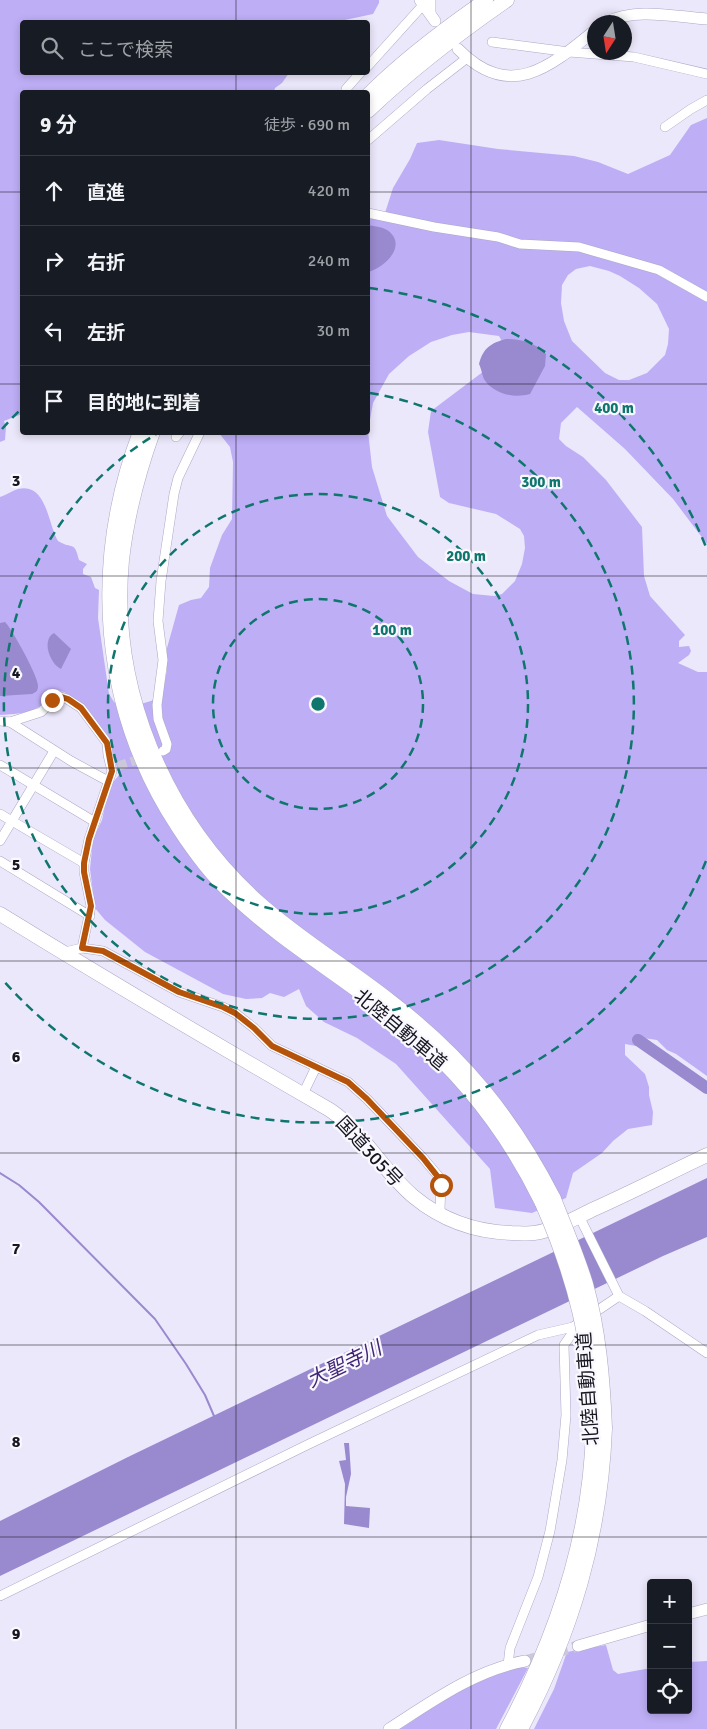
<!DOCTYPE html>
<html lang="ja">
<head>
<meta charset="utf-8">
<style>
	:root { --surface:#171b24; --page:#20242c; --text:#f1f3f6; --muted:#9ea1a6; --line:#363941 }
	body { margin:0; font-family:Signika,"Noto Sans JP",sans-serif; background:var(--page); color:var(--text) }
	.controls { position:absolute; right:15px; bottom:15px; display:grid; overflow:hidden; border-radius:5px; box-shadow:0 2px 8px #0003 }
	.controls button { width:45px; height:45px; display:grid; place-items:center; padding:0; border:0; border-bottom:1px solid var(--line); background:var(--surface); color:var(--text); font:25px sans-serif }
	.compass { position:absolute; left:587px; top:15px; width:45px; height:45px; border-radius:50%; background:var(--surface); box-shadow:0 2px 8px #0003; rotate:192deg }
	.stop { position:absolute; width:15px; height:15px; margin:-11px; border:4px solid #b45309; border-radius:50%; background:#fff }
	.stop.end { background:#b45309; border-color:#fff; box-shadow:0 1px 5px #0008 }
	.list { margin:0; padding:0; list-style:none }
	h2 { display:flex; justify-content:space-between; align-items:center; height:65px; margin:0; padding:0 20px; font-size:21px }
	h2 small { font-size:16px; font-weight:400; color:var(--muted) }
	.list li { display:grid; grid-template-columns:32px 1fr auto; gap:15px; align-items:center; box-sizing:border-box; height:70px; padding:0 20px; border-top:1px solid var(--line) }
	.list b { display:block; font-size:19px; white-space:nowrap }
	.list em { font-size:16px; font-style:normal; color:var(--muted) }
	.icon { flex:none; width:28px; height:28px; fill:none; stroke:currentColor; stroke-width:2; stroke-linecap:round; stroke-linejoin:round }
	.map { position:relative; flex:none; width:707px; height:1729px; overflow:hidden }
	.search { position:absolute; background:var(--surface); box-shadow:0 2px 8px #0003; left:20px; top:20px; width:350px; height:55px; display:flex; align-items:center; gap:12px; box-sizing:border-box; padding:0 18px; border-radius:5px; color:var(--muted); font-size:19px }
	.panel { position:absolute; background:var(--surface); box-shadow:0 2px 8px #0003; left:20px; top:90px; width:350px; height:345px; border-radius:5px }
	.map>svg:first-child { display:block }
</style>
</head>
<body>
<div class="map">
<svg width="707" height="1729" viewBox="0 0 707 1729">
	<rect width="100%" height="100%" fill="#ece8fb"/>
	<g fill="#beaef6" fill-rule="evenodd">
		<path d="M0 0H379V3L373 14 345 20 344 22H22V72L289 73 282 83 275 88 274 92H22V414L4 421 6 427 5 440 0 442Z"/>
		<path d="M707 118V544L673 499 625 449 577 407 561 423 559 439 566 446 583 457 606 480 642 527 644 576 650 596 685 635 679 641V647L689 646 691 651 689 655 678 663 698 672H707V1076L676 1054 667 1050 657 1040 643 1038 636 1046 625 1044V1055L645 1074 649 1087V1095L653 1112 652 1125 628 1129 613 1141 602 1153 573 1173 566 1198 532 1213 495 1208 490 1169 396 1064 357 1038 324 1022 306 1006 299 989 284 997 270 993 262 998 246 999 223 994 145 952 105 920 95 908 90 869 93 839 102 820 109 787 119 775 108 736 82 704 64 692 57 690C38 713 28 713 0 715V497C6 495 12 491 18 489 47 482 48 525 58 541 73 550 74 540 79 560L87 564 83 569V574L91 577 95 588 99 590 98 618 109 694 114 702 130 707 151 701 162 696 167 670V648L179 605 191 600 201 598 209 587 210 568 222 535 232 519 233 462 230 447 219 433 368 432V219L385 213 393 188 410 159 417 143 439 140 498 149 574 156 598 162 628 174 670 155 691 125ZM590 266 609 271 620 276 639 288 657 304 669 329 668 344 665 355 647 373 629 380H619L605 373 572 341 564 321 561 303 562 285 568 275 576 269ZM469 332 499 336 504 345 492 365 431 411 428 432 440 497 449 503 496 514 520 529 524 536 525 548 522 564 515 581 502 594 494 596 473 594 449 581 418 557 387 516 372 467 368 431 373 403 389 374 409 356 431 342 452 335Z"/>
		<path d="M606 1645 613 1670 618 1674 651 1668V1710H688V1662L707 1661V1729H534L554 1689 567 1652Z"/>
		<path d="M521 1667 528 1668 496 1729H399C417 1719 433 1705 452 1695 473 1682 497 1674 521 1667Z"/>
	</g>
	<g fill="#9989ce">
		<path d="M368 225C373 226 382 227 387 230 409 245 384 268 368 272Z"/>
		<path d="M506 339C521 339 536 343 546 354L545 366 530 394C515 398 497 395 486 382 482 377 482 370 479 364 483 348 491 343 506 339Z"/>
		<path d="M5 622C12 629 38 676 38 686 38 691 36 692 32 694L0 696V623Z"/>
		<path d="M54 633 71 649 61 669C50 664 41 640 54 633Z"/>
		<path d="M707 1178V1237L663 1256 0 1576V1521L128 1457Z"/>
		<path d="M344 1443H349L351 1474 346 1497V1506L370 1508 369 1528 344 1524 345 1484 339 1461 346 1460Z"/>
	</g>
	<g fill="none" stroke-linecap="round" stroke-linejoin="round">
		<path stroke="#9989ce" stroke-width="2" d="M0 1173 19 1185 39 1202 155 1319 186 1364 205 1395 214 1416"/>
		<path stroke="#9989ce" stroke-width="12" d="M638 1040 707 1088"/>
		<path stroke="#ccc8da" stroke-width="9" stroke-dasharray="9 4.5" stroke-linecap="butt" d="M118 766 146 757"/>
		<path stroke="#ccc8da" stroke-width="11" stroke-dasharray="11 5.5" stroke-linecap="butt" d="M525 1661 578 1646"/>
		<g stroke="#ada7c5" stroke-width="10">
			<g id="minor">
				<path d="M431 15V0"/>
				<path d="M492 42 569 52 634 57 707 74"/>
				<path d="M368 66 423 5"/>
				<path d="M346 89 361 72"/>
				<path d="M665 127 691 109 707 100"/>
				<path d="M368 140 427 89 467 58"/>
				<path d="M368 213 434 227 498 237 520 244 579 247 659 270 707 297"/>
				<path d="M176 437 180 432"/>
				<path d="M0 721 10 722 41 712 58 696 67 699 81 708 107 743 108 755 112 771 89 839 84 863V872L91 906 82 948"/>
				<path d="M10 722 71 761 108 781"/>
				<path d="M163 751 166 749 167 744 158 719 157 705 163 660 158 621 161 581 174 494 178 478 200 432"/>
				<path d="M0 765 95 822"/>
				<path d="M0 814 84 863"/>
				<path d="M0 841 54 751"/>
				<path d="M0 861 90 916"/>
				<path d="M65 952 82 948 103 951 179 992 223 1007 235 1013 254 1028 272 1046 348 1082 367 1099 423 1158 439 1177 441 1185 440 1209 442 1216"/>
				<path d="M303 1094 316 1067"/>
				<path d="M579 1216 619 1296 645 1311 707 1353"/>
				<path d="M0 1596 309 1444 538 1335 573 1327 619 1296"/>
				<path d="M508 1665 510 1648 538 1577 550 1531 562 1460 566 1415 564 1345 573 1332V1327"/>
			</g>
		</g>
		<g stroke="#ada7c5" stroke-width="12">
			<g id="major">
				<path d="M420 0 435 21"/>
				<path d="M607 22C636 7 676 17 707 19"/>
				<path d="M458 49C509 101 549 68 594 31"/>
				<path d="M688 1614 707 1609"/>
				<path d="M578 1646 651 1625"/>
				<path d="M389 1729C431 1702 475 1670 525 1661"/>
			</g>
		</g>
		<g stroke="#ada7c5" stroke-width="15">
			<g id="highway">
				<path d="M368 95C404 59 444 29 486 0"/>
				<path d="M368 111C411 70 458 34 507 0"/>
				<path d="M140 432C90 564 100 708 178 827 193 850 210 874 231 893 286 946 353 982 411 1032 466 1079 510 1137 542 1203"/>
				<path d="M153 432C138 474 127 516 122 560 110 688 164 817 258 902 299 939 347 967 390 1001 462 1056 513 1118 554 1199"/>
				<path d="M0 914C109 981 219 1046 330 1110 365 1134 382 1170 414 1197 442 1220 476 1232 512 1233 519 1233 527 1234 534 1233 555 1230 575 1218 594 1209 632 1192 669 1173 707 1155"/>
				<path d="M507 1729C557 1635 591 1535 593 1428"/>
				<path d="M521 1729C572 1633 601 1536 605 1428"/>
			</g>
		</g>
		<use href="#minor" stroke="#fff" stroke-width="9"/>
		<use href="#major" stroke="#fff" stroke-width="11"/>
		<use href="#highway" stroke="#fff" stroke-width="14"/>
		<g stroke="#ada7c5" stroke-width="15" stroke-linecap="butt">
			<g id="highway-bridge">
				<path d="M554 1199C565 1227 577 1255 586 1284 599 1331 603 1379 605 1428"/>
				<path d="M542 1203C576 1281 591 1342 593 1428"/>
			</g>
		</g>
		<use href="#highway-bridge" stroke="#fff" stroke-width="14"/>
	</g>
	<g fill="none" stroke-linecap="round" stroke-linejoin="round">
		<path stroke="#b45309" stroke-width="6" d="M52 700 58 696 68 699 81 708 107 743 112 771 89 839 84 863V872L91 906 82 948 103 951 179 992 223 1007 235 1013 254 1028 272 1046 348 1082 367 1099 423 1158 438 1177 441 1185"/>
	</g>
	<path fill="none" stroke="#17151f" stroke-width="1" stroke-opacity="0.55" d="M236 0V22M471 0V1729M236 72V92M0 192H22M368 192H707M0 384H22M368 384H707M236 432V1729M0 576H707M0 768H707M0 961H707M0 1153H707M0 1345H707M0 1537H707"/>
	<g fill="none" stroke="#0f766e" stroke-width="2.5" stroke-dasharray="9 6">
		<circle cx="318" cy="704" r="105"/>
		<circle cx="318" cy="704" r="210"/>
		<path d="M370 393A315 315 0 1 1 158 433"/>
		<path d="M706 861A419 419 0 0 1 2 979M2 429A419 419 0 0 1 22 408M369 288A419 419 0 0 1 706 547"/>
	</g>
	<g text-anchor="middle" stroke-width="4.5" stroke-linejoin="round" paint-order="stroke">
		<g font-size="19" fill="#17151f" stroke="#f9f8fe">
			<text transform="translate(401 1029) rotate(40)" y="7">北陸自動車道</text>
			<text transform="translate(370 1151) rotate(47)" y="7">国道305号</text>
			<text transform="translate(587 1389) rotate(-94)" y="7">北陸自動車道</text>
		</g>
		<g font-size="20" font-style="italic" fill="#412577" stroke="#f9f8fe">
			<text transform="translate(344 1364) rotate(-26)" y="7">大聖寺川</text>
		</g>
	</g>
	<g font-size="16" text-anchor="middle" font-weight="bold" fill="#17151f" stroke="#f9f8fe" stroke-width="4.5" stroke-linejoin="round" paint-order="stroke">
		<text x="16" y="486">3</text>
		<text x="16" y="678">4</text>
		<text x="16" y="870">5</text>
		<text x="16" y="1062">6</text>
		<text x="16" y="1254">7</text>
		<text x="16" y="1447">8</text>
		<text x="16" y="1639">9</text>
	</g>
	<circle cx="318" cy="704" r="8" fill="#0f766e" stroke="#f9f8fe" stroke-width="2.5"/>
	<g font-size="15" text-anchor="middle" font-weight="bold" fill="#0f766e" stroke="#f9f8fe" stroke-width="4.5" stroke-linejoin="round" paint-order="stroke">
		<text x="614" y="413">400 m</text>
		<text x="541" y="487">300 m</text>
		<text x="466" y="561">200 m</text>
		<text x="392" y="635">100 m</text>
	</g>
</svg>
<div class="controls">
<button>+</button>
<button>−</button>
<button><svg class="icon" aria-label="locate" viewBox="0 0 24 24"><circle cx="12" cy="12" r="6"/><path d="M12 2v4M12 18v4M2 12h4M18 12h4"/></svg></button>
</div>
<svg class="compass" viewBox="-18 -18 36 36"><path d="M0-13l5 13h-10z" fill="#e53935"/><path d="M0 13l5-13h-10z" fill="#9ea1a6"/></svg>
<div class="stop" style="left:441px;top:1185px"></div>
<div class="stop end" style="left:52px;top:700px"></div>
<div class="search"><svg class="icon" aria-label="search" viewBox="0 0 24 24"><circle cx="10" cy="10" r="6"/><path d="M15 15l6 6"/></svg>ここで検索</div>
<section class="panel">
<h2>9 分<small>徒歩 · 690 m</small></h2>
<ul class="list">
<li><svg class="icon" aria-label="ahead" viewBox="0 0 24 24"><path d="M12 20V5M6 11l6-6 6 6"/></svg><div><b>直進</b></div><em>420 m</em></li>
<li><svg class="icon" aria-label="right" viewBox="0 0 24 24"><path d="M7 20v-9h11M14 6l5 5-5 5"/></svg><div><b>右折</b></div><em>240 m</em></li>
<li><svg class="icon" aria-label="left" viewBox="0 0 24 24"><path d="M17 20v-9H6M10 6l-5 5 5 5"/></svg><div><b>左折</b></div><em>30 m</em></li>
<li><svg class="icon" aria-label="arrive" viewBox="0 0 24 24"><path d="M6 21V4h12l-3 4 3 4H6"/></svg><div><b>目的地に到着</b></div></li>
</ul>
</section>
</div>
</body>
</html>
